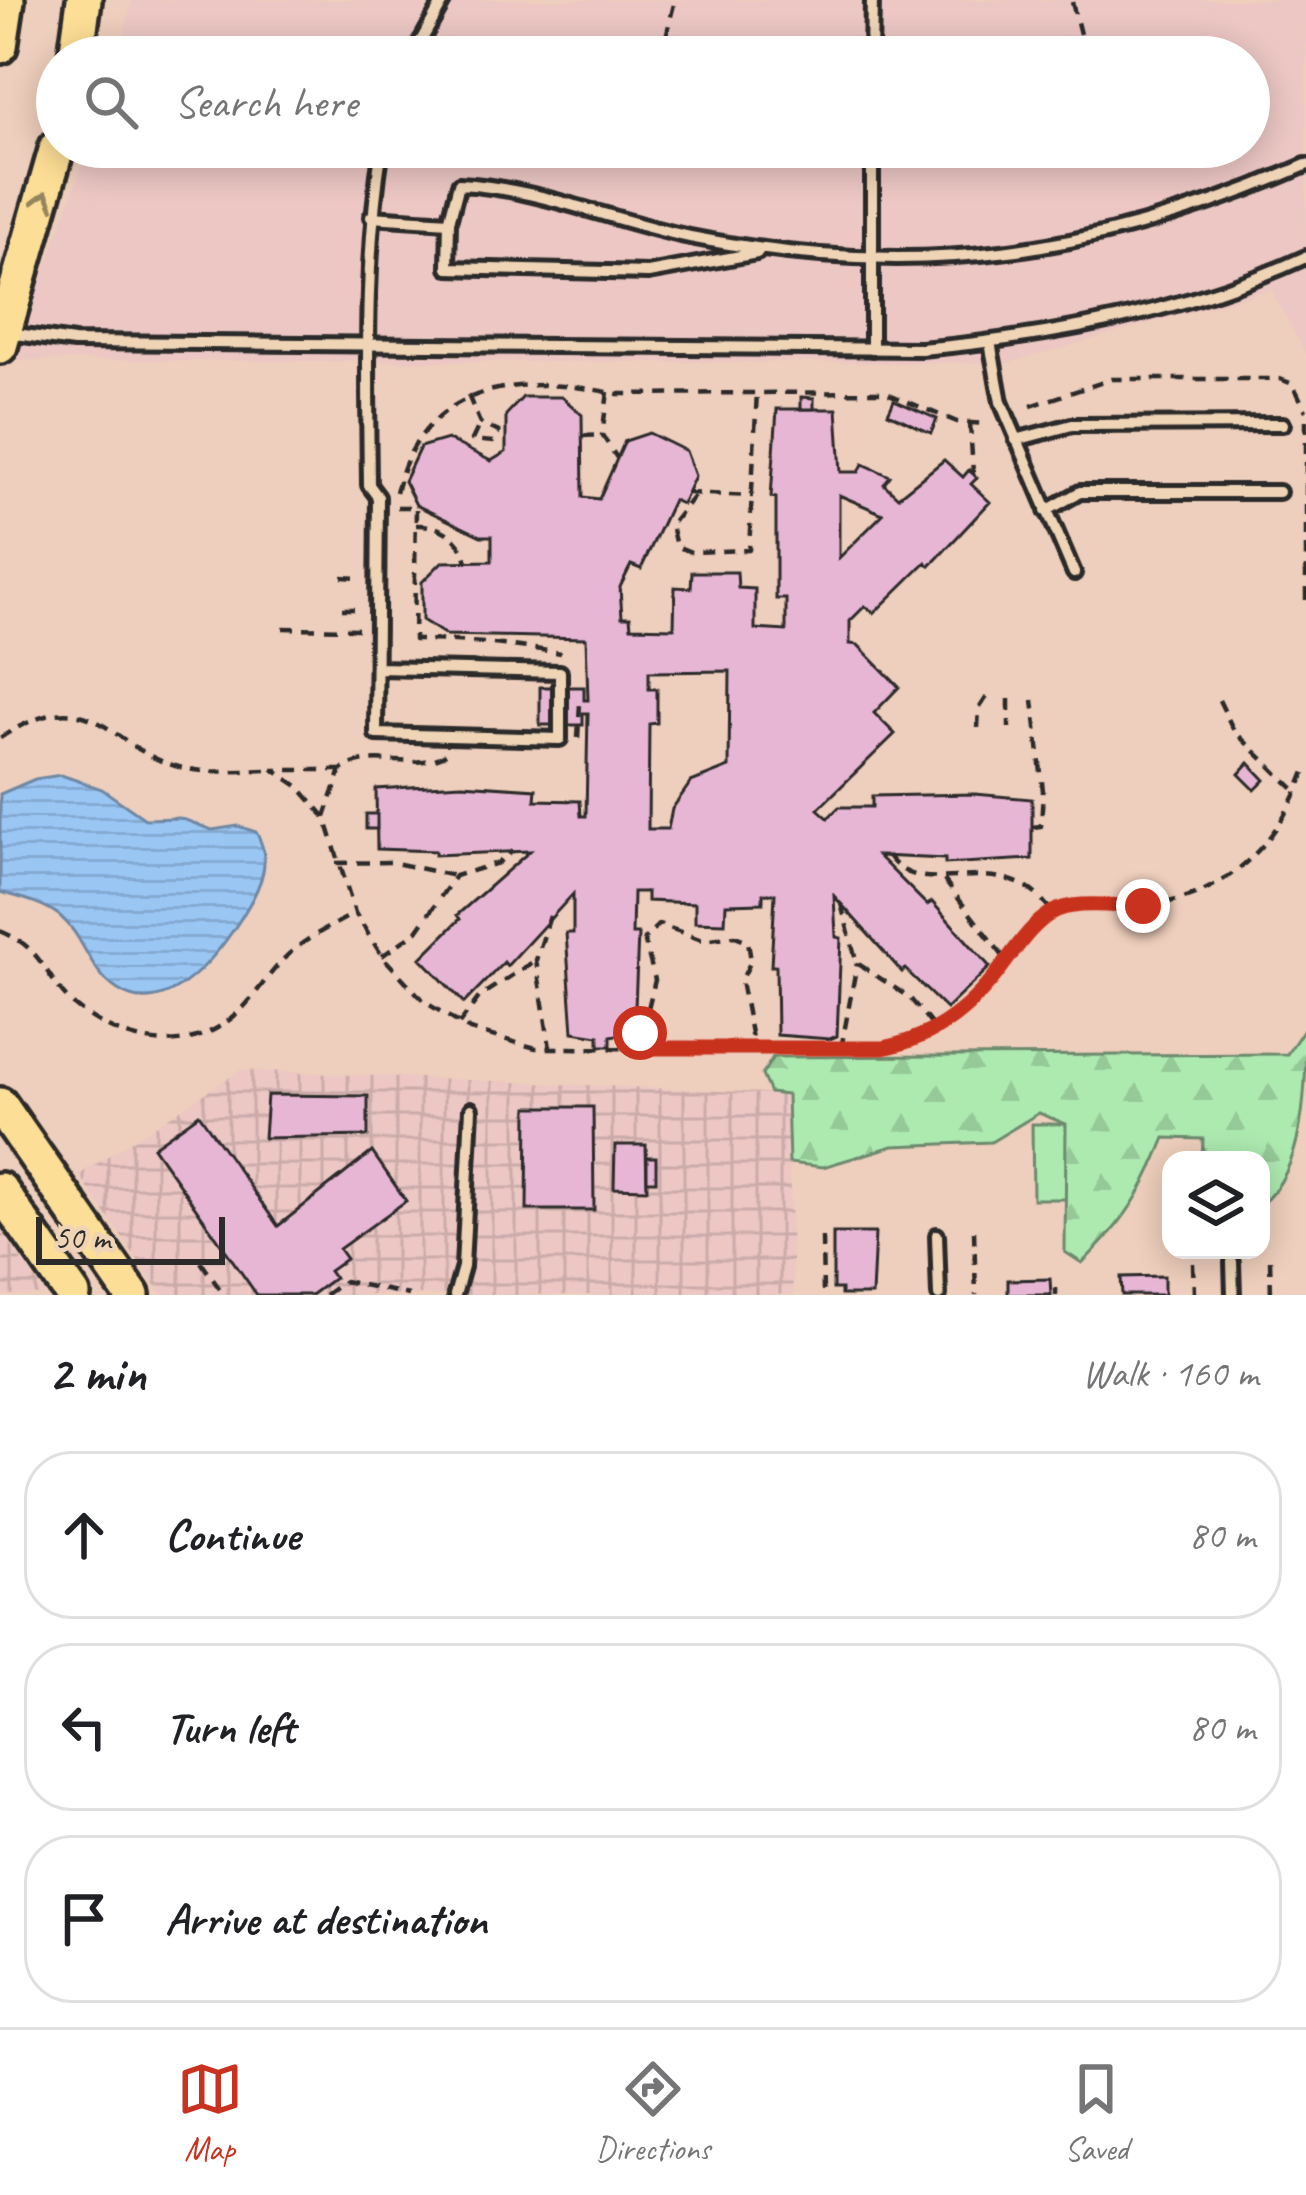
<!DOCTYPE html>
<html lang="en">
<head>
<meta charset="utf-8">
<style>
	:root { --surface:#fff; --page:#f6f6f6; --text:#202124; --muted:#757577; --line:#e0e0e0; --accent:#c8321e }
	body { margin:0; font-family:Caveat,sans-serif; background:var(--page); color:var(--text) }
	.controls { position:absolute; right:36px; bottom:36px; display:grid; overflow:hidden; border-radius:24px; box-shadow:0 6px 30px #0003 }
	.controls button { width:108px; height:108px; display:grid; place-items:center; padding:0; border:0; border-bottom:3px solid var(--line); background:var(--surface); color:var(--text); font:60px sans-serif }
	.scale { position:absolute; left:36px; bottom:30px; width:189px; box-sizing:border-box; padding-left:12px; border:6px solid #2b2b2b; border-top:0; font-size:33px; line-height:42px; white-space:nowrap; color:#2b2b2b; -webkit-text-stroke:9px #efd4b6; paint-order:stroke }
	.stop { position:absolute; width:36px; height:36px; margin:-27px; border:9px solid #c8321e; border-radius:50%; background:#fff }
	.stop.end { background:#c8321e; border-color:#fff; box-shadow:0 3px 12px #0008 }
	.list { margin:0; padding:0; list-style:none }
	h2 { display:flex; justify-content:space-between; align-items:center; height:156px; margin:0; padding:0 48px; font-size:51px }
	h2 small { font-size:39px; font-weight:400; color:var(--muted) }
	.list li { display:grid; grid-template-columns:78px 1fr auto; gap:36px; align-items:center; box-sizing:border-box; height:168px; margin:0 24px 24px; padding:0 24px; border:3px solid var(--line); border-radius:48px }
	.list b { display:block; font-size:45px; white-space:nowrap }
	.list em { font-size:39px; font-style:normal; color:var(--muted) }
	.icon { flex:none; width:66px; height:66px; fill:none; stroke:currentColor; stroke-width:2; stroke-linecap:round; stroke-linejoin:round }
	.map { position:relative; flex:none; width:1306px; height:1295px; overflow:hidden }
	.search { position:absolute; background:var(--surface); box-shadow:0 6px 30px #0003; left:36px; right:36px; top:36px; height:132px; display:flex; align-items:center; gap:30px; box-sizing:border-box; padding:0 42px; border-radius:66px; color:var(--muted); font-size:45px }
	.sheet { height:732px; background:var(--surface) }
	nav { display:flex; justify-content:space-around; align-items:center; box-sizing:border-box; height:168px; border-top:3px solid var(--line); background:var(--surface); font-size:33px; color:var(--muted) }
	nav a { display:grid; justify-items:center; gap:6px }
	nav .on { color:var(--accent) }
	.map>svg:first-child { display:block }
</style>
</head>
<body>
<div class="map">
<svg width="1306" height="1295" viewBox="0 0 1306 1295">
	<defs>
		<pattern id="industrial-grid" width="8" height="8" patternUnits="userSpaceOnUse" patternTransform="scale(3)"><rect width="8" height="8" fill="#ecc7c4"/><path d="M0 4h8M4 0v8" fill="none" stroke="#cbaba9"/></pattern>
		<pattern id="forest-firs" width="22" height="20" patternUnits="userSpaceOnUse" patternTransform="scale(3)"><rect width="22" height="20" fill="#adeab0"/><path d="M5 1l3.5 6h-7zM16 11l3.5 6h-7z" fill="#95c998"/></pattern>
		<pattern id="water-rules" width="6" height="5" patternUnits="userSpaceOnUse" patternTransform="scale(3)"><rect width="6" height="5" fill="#9ac6f4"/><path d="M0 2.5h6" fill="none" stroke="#85aad1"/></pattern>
	</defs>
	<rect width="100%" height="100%" fill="#eecebc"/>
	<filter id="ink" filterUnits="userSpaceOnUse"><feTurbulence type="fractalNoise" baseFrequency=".00833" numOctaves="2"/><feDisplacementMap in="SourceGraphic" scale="24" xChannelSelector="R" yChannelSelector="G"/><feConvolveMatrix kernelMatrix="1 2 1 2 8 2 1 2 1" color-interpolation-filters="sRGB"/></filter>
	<g filter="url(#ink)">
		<path fill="#ecc7c4" d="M132 0H1306V354L1271 289 1008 363 14 360 89 147H1249V57H120Z"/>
		<g fill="url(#industrial-grid)">
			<path d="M241 1070 787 1094 793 1295H162L79 1175Z"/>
			<path d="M0 1229 46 1295H0Z"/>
		</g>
		<path fill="#adeab0" stroke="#6c8a6e" stroke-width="3" d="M1032 1124H1067L1068 1199H1033Z"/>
		<path fill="url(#forest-firs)" stroke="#6c8a6e" stroke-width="3" d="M1306 1026C1306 1086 1306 1169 1261 1204V1160H1202L1203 1139 1165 1138C1142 1194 1126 1220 1082 1263L1065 1252 1066 1124 1039 1113 991 1142 893 1146 823 1167 789 1163 787 1095 770 1093 762 1075 773 1057 1287 1054Z"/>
		<path fill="url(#water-rules)" stroke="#6e88a4" stroke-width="3" d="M61 775 102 789 145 819 180 818 212 830 238 826 256 832C272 859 262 884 246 910 219 955 158 1037 103 977 86 958 80 933 60 916 43 903 21 898 0 892V794L35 779Z"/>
		<g fill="#e8b6d5" stroke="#2b2b2b" stroke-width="3" fill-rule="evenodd">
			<path d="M523 397H562L582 415 583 497 599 499 625 441 649 433 686 451 695 476 682 504 673 500 641 569 631 565 620 587 622 617H630L631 627 674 628 675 587 691 588 692 572H737L738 588 755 589V629L786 631V599H776V498L771 497 777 409H837L841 472H859L863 464 890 476 884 484 898 497 944 460 963 477 969 470 977 478 971 484 990 502 930 566 926 562 874 613 865 606 850 621V644L858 645 899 687 874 713 895 734 818 809 828 818 839 807H872V796L975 794 1032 799V859L945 864V859L878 856 927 905 932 902 990 967 946 1009 905 969 902 972 834 896 836 937 841 938 837 1036 830 1039 777 1035 776 966H771L775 894H763V903L726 904 725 923 695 922V903L647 901V892H633L632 934H638L634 1032 611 1036V1046H599V1036L573 1032 566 933H573V894L507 966 504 962 464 1003 421 958 460 919 457 915 530 851 435 855V851L377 849 376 789 462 784 536 789 535 800 580 801 581 816H586L588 713H583V725H540V687H584V700H588L586 638 446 635 422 620V582L442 562 492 561V536H481L416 505 404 481 420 447 447 439 491 461 506 452V415ZM839 495 883 514 839 558ZM730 671 729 767 691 782 672 809 668 829H648L649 724 657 723V689H649V672Z"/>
			<path d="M801 397 814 398V409H801Z"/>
			<path d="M894 400 937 419 931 433 888 413Z"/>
			<path d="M1249 763 1265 780 1255 790 1239 774Z"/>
			<rect x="366" y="814" width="11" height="15"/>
			<path d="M267 1095 368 1096V1136L264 1138Z"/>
			<path d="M528 1107H593L594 1210H527Z"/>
			<path d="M199 1114 278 1226 372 1152 406 1201 339 1249 346 1259 329 1271 334 1278 311 1295H257L153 1147Z"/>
			<path d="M615 1145H646L647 1189 614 1188Z"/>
			<rect x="647" y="1157" width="9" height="24"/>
			<path d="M833 1233H875L872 1295H841V1289H833Z"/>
			<path d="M1164 1276V1295H1122L1121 1277Z"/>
			<path d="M1050 1279 1051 1295H1008V1280Z"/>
		</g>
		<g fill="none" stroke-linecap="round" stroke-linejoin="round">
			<g stroke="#2b2b2b" stroke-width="20">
				<g id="service">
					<path d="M412 57 444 0"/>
					<path d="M871 57 872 0"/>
					<path d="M872 147V349"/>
					<path d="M371 217 449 222 459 184C539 188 612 221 690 237 915 281 1097 256 1306 165"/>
					<path d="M449 222 448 268 648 273 757 253"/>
					<path d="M9 333 74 342 921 349C1051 337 1186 312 1306 257"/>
					<path d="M990 342 1001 402 1074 573"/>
					<path d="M1016 440 1072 425 1283 424"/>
					<path d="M1046 511 1080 492H1279"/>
					<path d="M377 668 560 672V739L376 734 378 497 369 485C368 372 364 259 382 147"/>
					<path d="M937 1235 939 1295"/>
					<path d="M1232 1262 1233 1295"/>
					<path d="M455 1295 463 1267 471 1109"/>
				</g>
			</g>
			<g stroke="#2b2b2b" stroke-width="42">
				<g id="primary">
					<path d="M0 46 7 0"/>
					<path d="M76 57 84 0"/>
					<path d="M0 346 57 147"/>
					<path d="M0 1105 132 1295"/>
					<path d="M0 1190 73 1295"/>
				</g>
			</g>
			<g stroke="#2b2b2b" stroke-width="4.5" stroke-dasharray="12 9" stroke-linecap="butt">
				<path d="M1072 2 1081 38"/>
				<path d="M666 37 674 4"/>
				<path d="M608 392 602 435 617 458"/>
				<path d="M468 395 480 423 499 432 493 442 472 440 480 423"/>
				<path d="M1031 406 1112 379H1280L1293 384 1306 411"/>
				<path d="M1306 420V608"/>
				<path d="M970 423 973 474"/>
				<path d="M582 436 602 435"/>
				<path d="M396 492C424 380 520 374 618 394L884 392 957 422 986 424"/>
				<path d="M687 493 753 496"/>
				<path d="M694 496 671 525 676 546 691 552 749 550 757 391"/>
				<path d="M397 507H416L414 640C466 640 511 645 561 653"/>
				<path d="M416 525C440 524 461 537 467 562"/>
				<path d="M342 577 360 578"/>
				<path d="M342 609H360"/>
				<path d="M283 628 361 629"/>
				<path d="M1009 699V728"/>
				<path d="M1219 700 1234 731 1298 793"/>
				<path d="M978 728 979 709 988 695"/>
				<path d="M0 738C96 676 105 748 179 767 208 775 245 770 274 770"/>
				<path d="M578 738 580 703"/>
				<path d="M446 754C415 773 372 748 341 770L325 817 355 913 382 956 425 1002 470 1030 536 1048 883 1049C938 1037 974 1005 1007 961 1019 944 1032 925 1050 914 1072 900 1106 907 1131 906 1220 905 1278 847 1306 769"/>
				<path d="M325 817 299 787 274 770H341"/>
				<path d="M1032 827 1041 826 1043 791 1033 700"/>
				<path d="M888 856C925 908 1001 840 1052 912"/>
				<path d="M336 863 391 862 455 876"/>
				<path d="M944 880 1006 960"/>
				<path d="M841 904 857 963 910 998 935 1029"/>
				<path d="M550 916 536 960 550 1048"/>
				<path d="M0 931C48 949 45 986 83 1012 134 1048 194 1056 242 1009 259 991 272 969 290 953 308 937 332 926 353 914"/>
				<path d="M382 956 417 931 455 876 498 863 513 851"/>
				<path d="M459 1024 480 996 536 960"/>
				<path d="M638 1049 655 980 644 939 659 924 702 940 735 936 748 941 751 961 741 981 754 1049"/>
				<path d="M841 1049 857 963"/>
				<path d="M974 1231 976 1295"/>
				<path d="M822 1237 823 1295"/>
				<path d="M1270 1260 1271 1295"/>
				<path d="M201 1262 224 1295"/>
				<path d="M1193 1263 1194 1295"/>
				<path d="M1056 1288V1295"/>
				<path d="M325 1295 344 1281 409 1295"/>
			</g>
			<use href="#service" stroke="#efd4b6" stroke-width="10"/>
			<use href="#primary" stroke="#fdde96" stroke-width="33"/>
		</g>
		<defs><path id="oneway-chevron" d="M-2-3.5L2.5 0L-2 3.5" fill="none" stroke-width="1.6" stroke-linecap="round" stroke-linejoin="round" transform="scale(3)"/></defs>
		<use stroke="#948460" href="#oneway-chevron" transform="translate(44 200) rotate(-75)"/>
	</g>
	<g fill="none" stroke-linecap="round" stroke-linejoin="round" filter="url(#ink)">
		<path stroke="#c8321e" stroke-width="15" d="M640 1033 638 1048H883C938 1037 975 1005 1007 960 1020 943 1033 924 1051 913 1075 899 1116 907 1143 906"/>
	</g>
</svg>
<div class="controls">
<button><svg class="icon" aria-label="layers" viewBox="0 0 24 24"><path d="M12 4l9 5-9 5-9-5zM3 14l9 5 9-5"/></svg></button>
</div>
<div class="scale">50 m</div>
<div class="stop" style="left:640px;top:1033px"></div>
<div class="stop end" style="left:1143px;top:906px"></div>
<div class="search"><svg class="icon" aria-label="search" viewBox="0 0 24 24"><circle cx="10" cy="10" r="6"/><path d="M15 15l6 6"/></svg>Search here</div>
</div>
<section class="sheet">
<h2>2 min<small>Walk · 160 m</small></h2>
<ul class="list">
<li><svg class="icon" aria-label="ahead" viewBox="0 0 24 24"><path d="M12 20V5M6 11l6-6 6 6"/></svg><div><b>Continue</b></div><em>80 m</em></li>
<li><svg class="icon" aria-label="left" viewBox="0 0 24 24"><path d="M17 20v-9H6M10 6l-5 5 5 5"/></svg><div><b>Turn left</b></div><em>80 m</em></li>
<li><svg class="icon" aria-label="arrive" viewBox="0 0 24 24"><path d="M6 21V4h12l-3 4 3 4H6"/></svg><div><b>Arrive at destination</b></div></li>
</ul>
</section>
<nav>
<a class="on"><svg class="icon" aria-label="map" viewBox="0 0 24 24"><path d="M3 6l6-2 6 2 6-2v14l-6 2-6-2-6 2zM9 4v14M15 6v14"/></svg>Map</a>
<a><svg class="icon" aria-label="directions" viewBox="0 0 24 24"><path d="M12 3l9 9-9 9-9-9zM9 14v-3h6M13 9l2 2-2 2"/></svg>Directions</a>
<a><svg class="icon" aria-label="saved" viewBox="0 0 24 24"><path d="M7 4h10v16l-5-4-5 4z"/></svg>Saved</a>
</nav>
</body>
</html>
